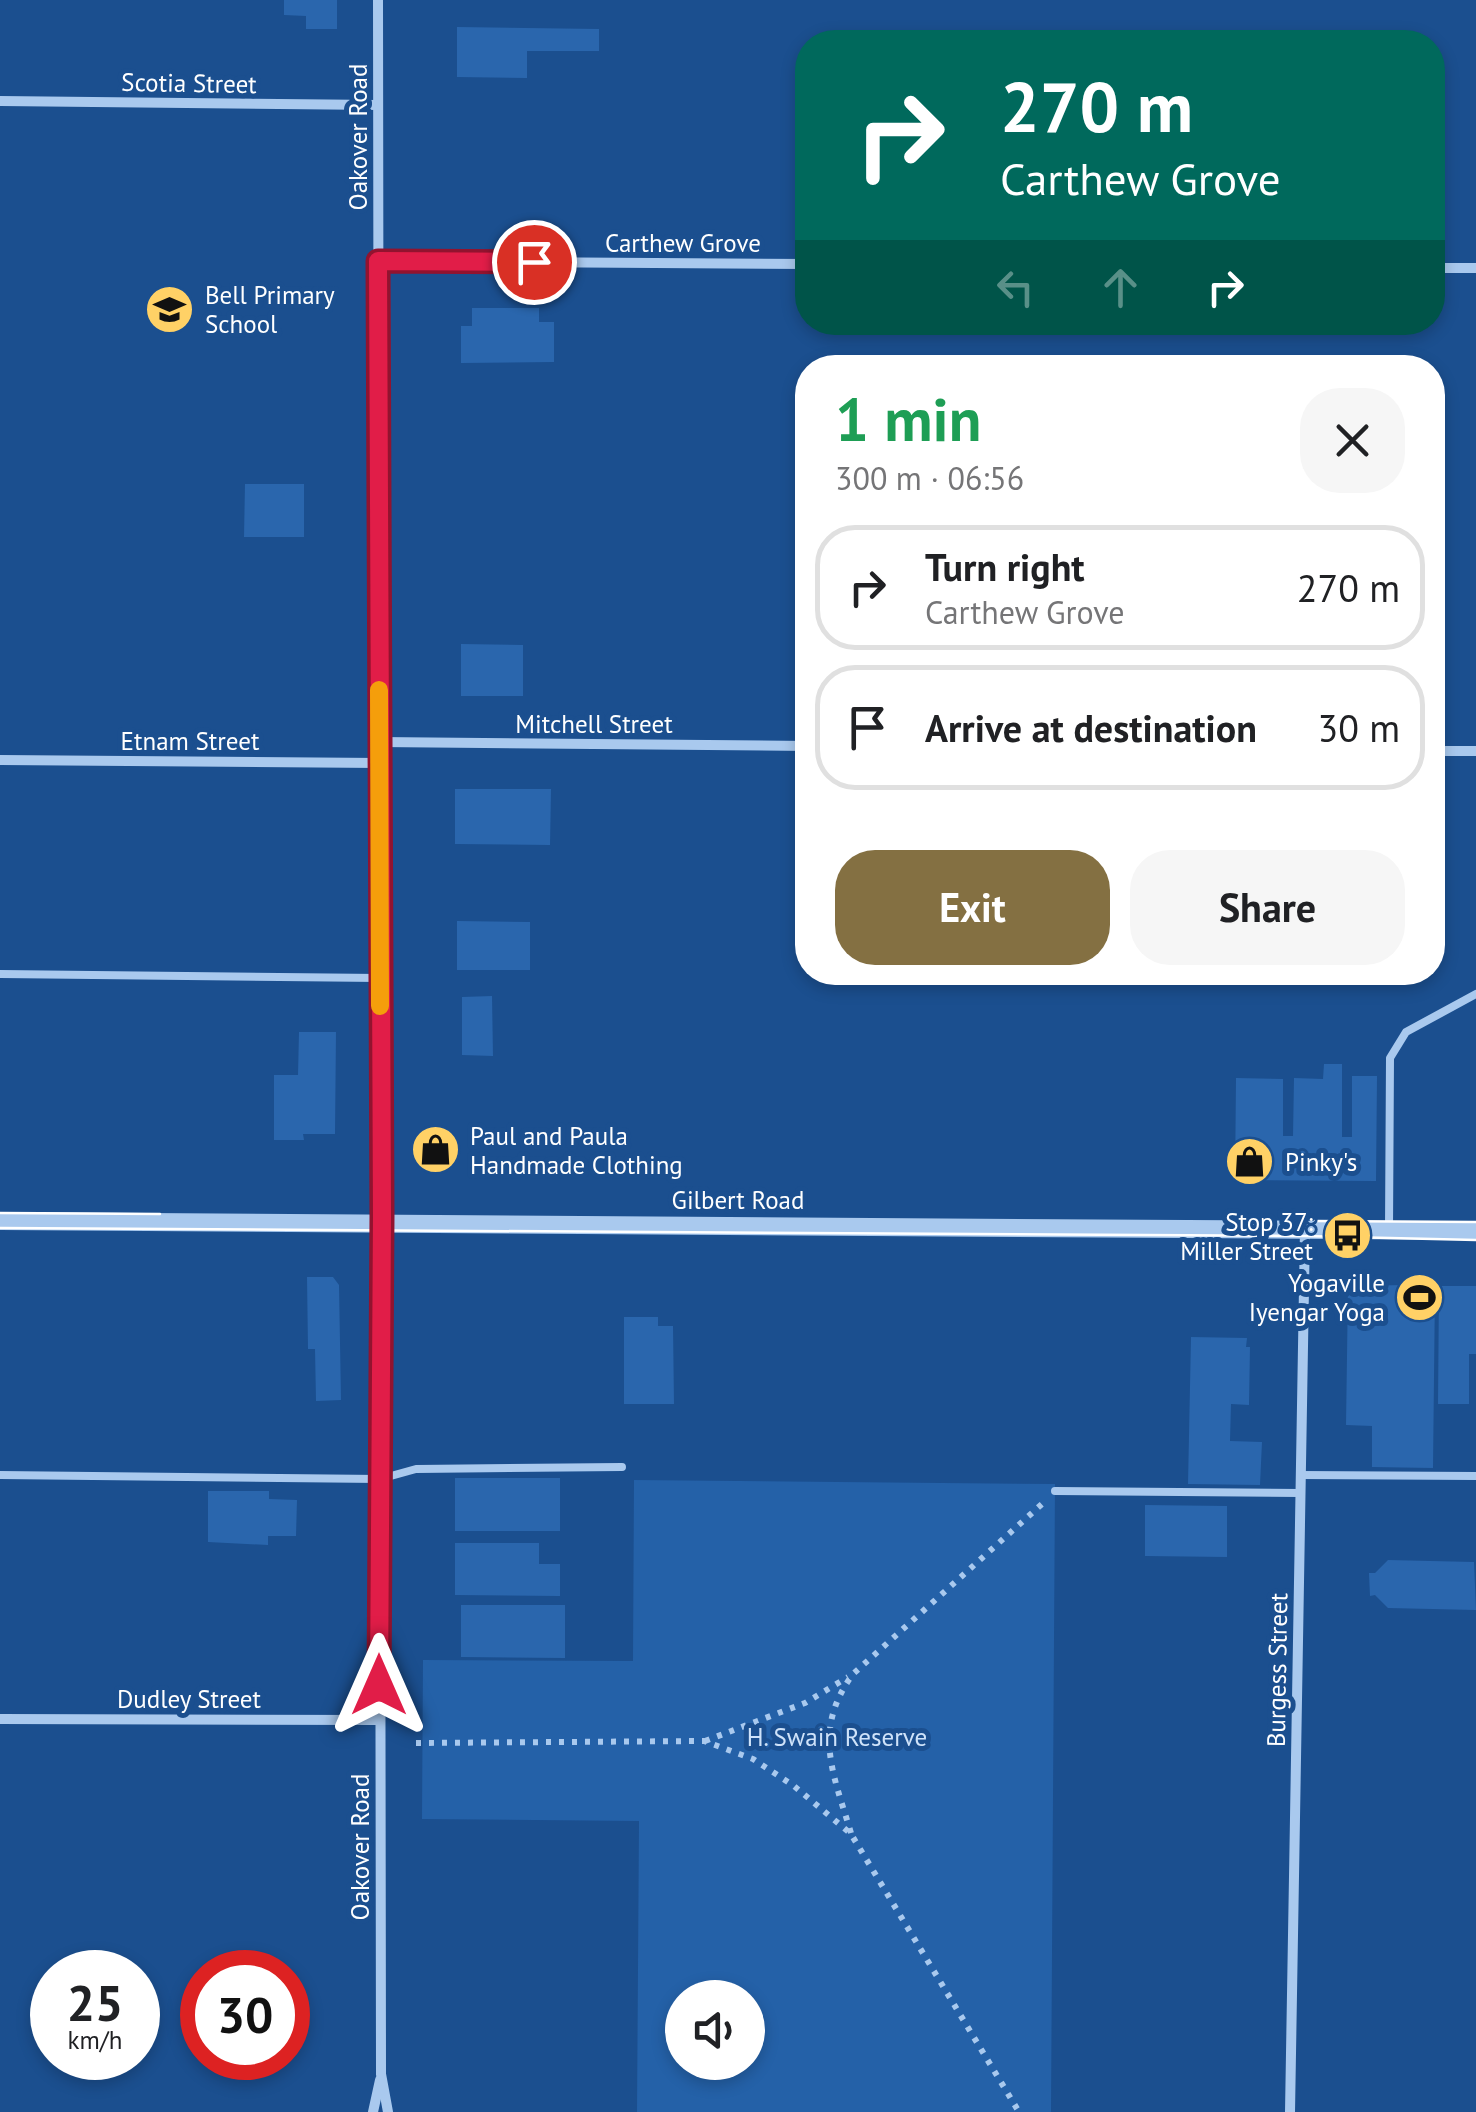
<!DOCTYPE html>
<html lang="en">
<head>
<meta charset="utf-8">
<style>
  :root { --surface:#fff; --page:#f6f6f6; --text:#202124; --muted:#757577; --line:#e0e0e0; --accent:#847042 }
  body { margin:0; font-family:"PT Sans",sans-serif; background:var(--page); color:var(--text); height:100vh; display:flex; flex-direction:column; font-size:38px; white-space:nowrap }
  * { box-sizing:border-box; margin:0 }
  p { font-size:32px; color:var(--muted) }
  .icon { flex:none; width:55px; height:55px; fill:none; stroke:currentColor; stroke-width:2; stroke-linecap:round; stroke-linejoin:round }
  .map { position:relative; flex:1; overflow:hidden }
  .sheet { position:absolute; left:795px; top:355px; width:650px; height:630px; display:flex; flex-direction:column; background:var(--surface); border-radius:40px; box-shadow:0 5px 15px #0003 }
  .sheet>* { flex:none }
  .top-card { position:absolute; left:795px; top:30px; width:650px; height:305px; border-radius:40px; box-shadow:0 5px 15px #0003; background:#00695c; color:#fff; overflow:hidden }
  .buttons { position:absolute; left:665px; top:1980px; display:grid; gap:20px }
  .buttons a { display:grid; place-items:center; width:100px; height:100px; border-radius:50%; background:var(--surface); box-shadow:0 5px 15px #0003; font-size:50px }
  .speed { position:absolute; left:30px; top:1950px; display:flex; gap:20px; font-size:50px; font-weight:700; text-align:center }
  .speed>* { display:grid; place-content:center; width:130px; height:130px; border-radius:50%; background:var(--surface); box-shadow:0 5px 15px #0003; line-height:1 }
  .speed small { font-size:25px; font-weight:400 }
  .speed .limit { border:15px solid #d22; background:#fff; color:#111 }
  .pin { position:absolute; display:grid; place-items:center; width:85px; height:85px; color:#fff; margin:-42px; border:5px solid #fff; border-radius:50%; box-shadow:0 2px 10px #0007 }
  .me { position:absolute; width:110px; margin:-55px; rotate:0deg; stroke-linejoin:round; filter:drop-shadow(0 0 8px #0008) }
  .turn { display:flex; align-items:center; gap:35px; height:210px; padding:0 40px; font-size:45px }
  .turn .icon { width:130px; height:130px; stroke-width:2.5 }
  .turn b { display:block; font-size:70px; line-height:85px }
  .lanes { display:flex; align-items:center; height:95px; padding:0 40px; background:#0003; justify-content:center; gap:50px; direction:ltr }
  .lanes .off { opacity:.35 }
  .round { display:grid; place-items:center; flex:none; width:105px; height:105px; border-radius:40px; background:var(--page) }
  .head { display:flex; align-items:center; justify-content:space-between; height:170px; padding:0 40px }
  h1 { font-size:60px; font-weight:600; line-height:75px; color:#1e9e55 }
  .primary-button { display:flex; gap:20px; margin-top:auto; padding:20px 40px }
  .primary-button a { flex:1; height:115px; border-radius:40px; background:var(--accent); color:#fff; font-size:40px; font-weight:600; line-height:115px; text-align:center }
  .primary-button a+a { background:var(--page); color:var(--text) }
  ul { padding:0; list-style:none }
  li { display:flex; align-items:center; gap:30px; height:125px; margin:0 20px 15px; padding:0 20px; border:5px solid var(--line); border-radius:40px }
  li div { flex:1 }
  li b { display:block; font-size:38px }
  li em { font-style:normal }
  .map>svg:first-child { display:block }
  .green { fill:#2461a8; fill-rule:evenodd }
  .building { fill:#2a66ad }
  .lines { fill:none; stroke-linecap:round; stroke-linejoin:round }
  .path { stroke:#a9c9ee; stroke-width:6; stroke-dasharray:5 8; stroke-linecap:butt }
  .service { stroke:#a9c9ee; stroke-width:8 }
  .minor { stroke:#a9c9ee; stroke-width:10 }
  .tertiary { stroke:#a9c9ee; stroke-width:18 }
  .tram { stroke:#fff; stroke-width:2.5 }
  .route-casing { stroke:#92132f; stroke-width:25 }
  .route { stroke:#e11d48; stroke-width:18 }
  .slow { stroke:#f59e0b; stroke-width:18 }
  .labels { text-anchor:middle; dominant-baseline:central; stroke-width:10; stroke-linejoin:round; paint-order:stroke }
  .street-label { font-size:25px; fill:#fff; stroke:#1b4f8f }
  .poi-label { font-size:25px; fill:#fff; stroke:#1b4f8f; text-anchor:start }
  .park-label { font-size:25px; fill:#cfe3fa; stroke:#1b4f8f }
</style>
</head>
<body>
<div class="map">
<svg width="1476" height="2112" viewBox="0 0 1476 2112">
  <rect width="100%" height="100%" fill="#1b4f8f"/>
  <path class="green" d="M 634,1480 L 1055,1484 L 1051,2112 L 637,2112 L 639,1821 L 422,1819 L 423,1660 L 633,1661 ZM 682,1998 L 748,1998 L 748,2062 L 682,2062 Z"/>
  <g class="building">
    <polygon points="284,0 337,0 337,29 306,29 306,16 284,15"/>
    <polygon points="457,27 599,29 599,51 527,51 527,78 457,77"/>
    <polygon points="472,308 539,308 539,322 554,322 554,362 461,363 461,326 472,326"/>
    <polygon points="245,484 304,484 304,537 244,537"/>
    <polygon points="461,644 523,645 523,696 461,696"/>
    <polygon points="455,789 551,789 550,845 455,844"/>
    <polygon points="457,921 530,922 530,970 457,970"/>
    <polygon points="492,996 493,1056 462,1055 462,997"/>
    <polygon points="299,1032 336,1032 335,1134 303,1134 304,1140 274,1140 274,1075 298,1075"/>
    <polygon points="1324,1064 1342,1064 1342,1137 1352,1137 1352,1076 1377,1076 1376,1181 1235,1180 1236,1078 1283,1079 1283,1136 1293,1136 1294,1078 1323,1079"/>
    <polygon points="307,1277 333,1277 339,1285 341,1400 316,1401 315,1349 308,1349"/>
    <polygon points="1406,1285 1435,1287 1433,1468 1372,1467 1372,1426 1346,1425 1348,1286"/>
    <polygon points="1439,1286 1476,1286 1476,1354 1469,1354 1469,1404 1438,1404"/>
    <polygon points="624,1317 658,1317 658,1326 673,1326 674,1404 624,1404"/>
    <polygon points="1191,1337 1247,1338 1246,1347 1250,1347 1249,1405 1231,1404 1230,1441 1262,1442 1260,1485 1188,1484"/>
    <rect x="455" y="1478" width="105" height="53"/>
    <polygon points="208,1491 269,1491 269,1499 297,1500 296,1536 268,1536 268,1545 208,1542"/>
    <polygon points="1145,1505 1227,1506 1227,1557 1145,1556"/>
    <polygon points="455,1543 539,1543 539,1564 560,1564 560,1596 455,1595"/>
    <polygon points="1388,1560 1474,1562 1476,1610 1388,1608 1375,1595 1370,1596 1369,1573 1375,1573"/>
    <polygon points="461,1605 565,1605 565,1658 461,1657"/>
  </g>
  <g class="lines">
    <g class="path">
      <polyline points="705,1741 805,1703 848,1677"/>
      <polyline points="416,1743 704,1741 753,1759 794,1786 851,1834 1019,2112"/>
      <path d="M 851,1833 C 833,1773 812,1730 853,1674 L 1042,1504"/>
    </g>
    <g class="service">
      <polyline points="0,974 380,978"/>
      <polyline points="1389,1228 1390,1058 1406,1032 1476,994"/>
      <polyline points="0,1475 380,1479 416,1469 622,1467"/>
      <polyline points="1300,1475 1476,1476"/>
      <polyline points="1055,1491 1300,1493"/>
    </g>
    <g class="minor">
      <polyline points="378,0 381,2074 388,2112"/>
      <polyline points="0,101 378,105"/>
      <polyline points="378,261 808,264"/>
      <polyline points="1432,268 1476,268"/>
      <polyline points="379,742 808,746"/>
      <polyline points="1432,751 1476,751"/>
      <polyline points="0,760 380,763"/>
      <polyline points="0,1719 379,1720"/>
      <polyline points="373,2112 380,2080"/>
      <polyline points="1290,2112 1305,1229"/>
    </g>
    <polyline class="tertiary" points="0,1221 1476,1231"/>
    <g class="tram">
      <polyline points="0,1213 160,1214"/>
      <polyline points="1315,1221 1476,1222"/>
      <polyline points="0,1228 1304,1236 1476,1240"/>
    </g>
  </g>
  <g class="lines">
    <defs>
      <polyline id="route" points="379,1685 382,1216 378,261 534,262"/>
    </defs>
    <use href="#route" class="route-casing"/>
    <use href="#route" class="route"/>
    <polyline class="slow" points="379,690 380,1006"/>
  </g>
  <defs>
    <symbol id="school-disc" viewBox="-11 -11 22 22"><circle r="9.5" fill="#ffd166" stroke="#1b4f8f"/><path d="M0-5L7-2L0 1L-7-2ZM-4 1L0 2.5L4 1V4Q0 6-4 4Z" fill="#111"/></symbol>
    <symbol id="shop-disc" viewBox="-11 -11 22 22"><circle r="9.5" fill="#ffd166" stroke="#1b4f8f"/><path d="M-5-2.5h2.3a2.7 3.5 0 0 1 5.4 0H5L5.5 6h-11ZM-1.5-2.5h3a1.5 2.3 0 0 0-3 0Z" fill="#111"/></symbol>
    <symbol id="bus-disc" viewBox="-11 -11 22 22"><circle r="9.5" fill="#ffd166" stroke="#1b4f8f"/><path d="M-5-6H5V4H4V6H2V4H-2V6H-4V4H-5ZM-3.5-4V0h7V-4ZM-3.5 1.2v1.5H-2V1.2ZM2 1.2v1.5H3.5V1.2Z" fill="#111"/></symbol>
    <symbol id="stadium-disc" viewBox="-11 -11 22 22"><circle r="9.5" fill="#ffd166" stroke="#1b4f8f"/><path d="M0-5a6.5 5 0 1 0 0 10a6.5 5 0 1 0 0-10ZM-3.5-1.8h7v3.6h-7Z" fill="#111"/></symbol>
  </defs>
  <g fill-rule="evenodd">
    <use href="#school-disc" x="142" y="282" width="55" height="55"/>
    <use href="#shop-disc" x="408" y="1122" width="55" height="55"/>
    <use href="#shop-disc" x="1222" y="1134" width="55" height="55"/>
    <use href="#bus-disc" x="1320" y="1208" width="55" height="55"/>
    <use href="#stadium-disc" x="1392" y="1270" width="55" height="55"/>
  </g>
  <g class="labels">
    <g class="street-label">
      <text transform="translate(189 83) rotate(1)">Scotia Street</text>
      <text transform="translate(358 137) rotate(-90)">Oakover Road</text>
      <text x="683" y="243">Carthew Grove</text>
      <text x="594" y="724">Mitchell Street</text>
      <text x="190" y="741">Etnam Street</text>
      <text x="738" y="1200">Gilbert Road</text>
      <text transform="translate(1277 1670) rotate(-89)">Burgess Street</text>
      <text x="189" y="1699">Dudley Street</text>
      <text transform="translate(360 1847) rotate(-90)">Oakover Road</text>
    </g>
    <g class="poi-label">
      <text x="205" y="295">Bell Primary<tspan x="205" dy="29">School</tspan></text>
      <text x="470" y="1136">Paul and Paula<tspan x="470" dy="29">Handmade Clothing</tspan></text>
      <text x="1285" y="1162">Pinky's</text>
      <text x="1313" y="1222" text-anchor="end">Stop 37:<tspan x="1313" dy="29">Miller Street</tspan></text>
      <text x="1385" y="1283" text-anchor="end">Yogaville<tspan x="1385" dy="29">Iyengar Yoga</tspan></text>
    </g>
    <g class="park-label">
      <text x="837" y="1737">H. Swain Reserve</text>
    </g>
  </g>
</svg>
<div class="buttons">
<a><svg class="icon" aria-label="sound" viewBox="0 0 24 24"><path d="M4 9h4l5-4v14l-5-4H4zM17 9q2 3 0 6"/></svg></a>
</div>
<div class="speed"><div>25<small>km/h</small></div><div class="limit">30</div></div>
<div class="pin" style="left:534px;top:262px;background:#d93025"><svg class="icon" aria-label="arrive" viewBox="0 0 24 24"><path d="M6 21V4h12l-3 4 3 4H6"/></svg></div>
<svg class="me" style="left:379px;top:1685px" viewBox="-20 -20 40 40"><path d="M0-17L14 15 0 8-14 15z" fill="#e11d48" stroke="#fff" stroke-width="4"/></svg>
<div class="top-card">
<div class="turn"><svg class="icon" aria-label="right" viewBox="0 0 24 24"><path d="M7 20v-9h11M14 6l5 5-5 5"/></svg><div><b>270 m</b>Carthew Grove</div></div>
<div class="lanes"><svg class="icon off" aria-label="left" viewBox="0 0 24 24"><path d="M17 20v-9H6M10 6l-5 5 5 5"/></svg><svg class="icon off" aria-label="ahead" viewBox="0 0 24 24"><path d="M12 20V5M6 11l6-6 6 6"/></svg><svg class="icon" aria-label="right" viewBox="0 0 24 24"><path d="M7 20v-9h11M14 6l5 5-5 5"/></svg></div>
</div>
<section class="sheet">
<div class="head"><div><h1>1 min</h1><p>300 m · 06:56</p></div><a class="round"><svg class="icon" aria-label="close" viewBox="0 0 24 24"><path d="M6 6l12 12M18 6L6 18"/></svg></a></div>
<ul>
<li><svg class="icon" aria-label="right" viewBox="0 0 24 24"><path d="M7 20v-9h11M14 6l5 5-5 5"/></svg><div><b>Turn right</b><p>Carthew Grove</p></div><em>270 m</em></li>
<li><svg class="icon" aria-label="arrive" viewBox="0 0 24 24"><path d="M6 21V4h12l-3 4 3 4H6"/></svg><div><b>Arrive at destination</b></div><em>30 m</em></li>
</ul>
<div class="primary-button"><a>Exit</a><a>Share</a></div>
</section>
</div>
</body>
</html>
